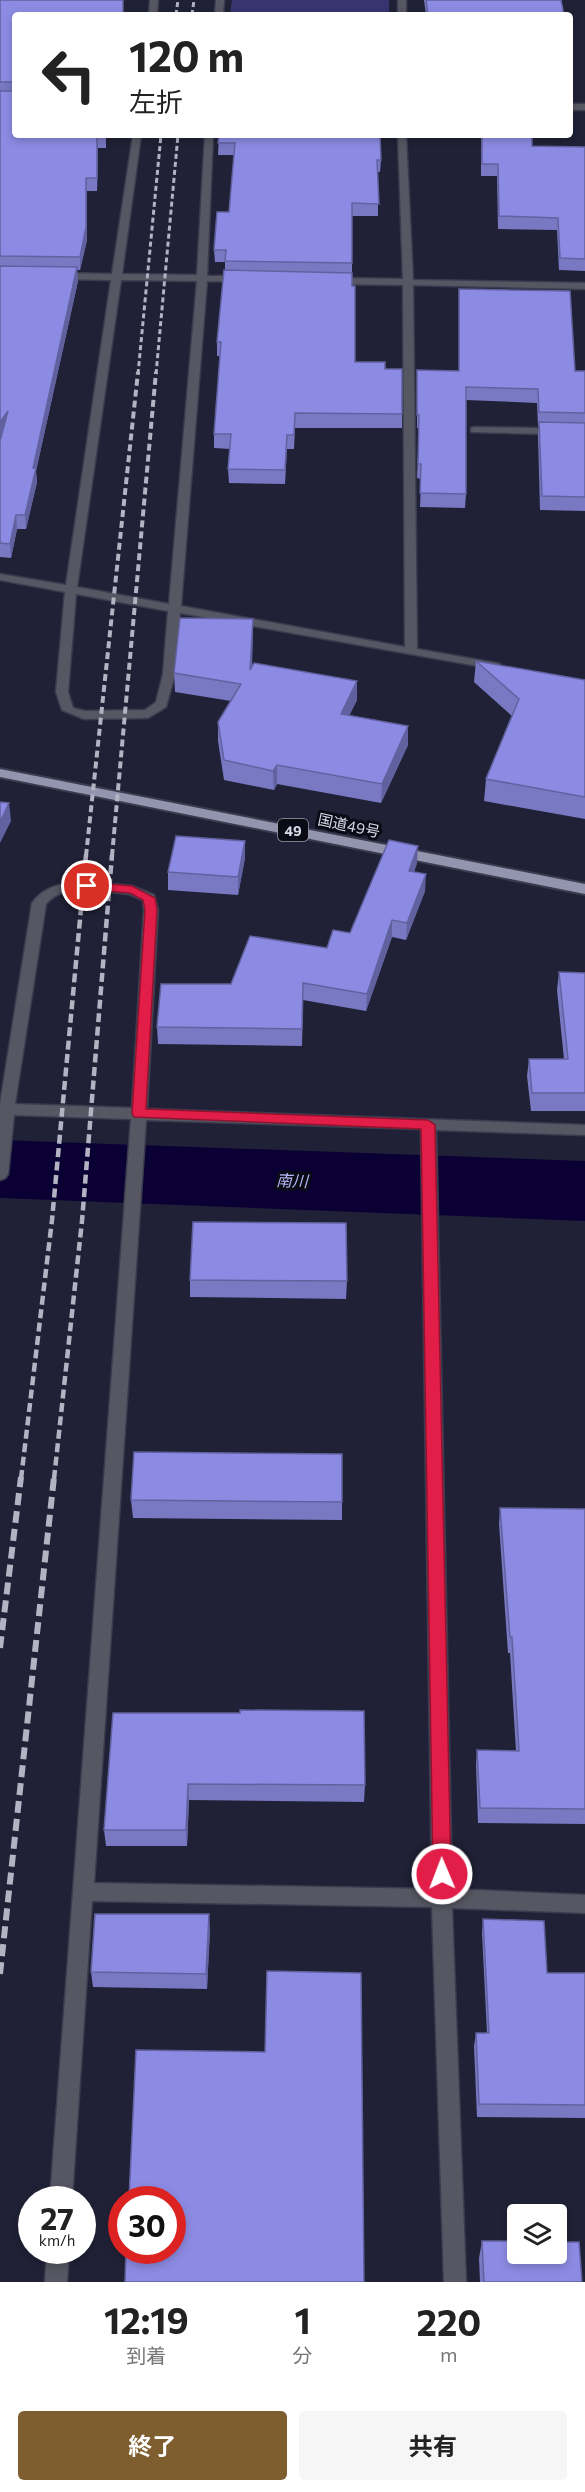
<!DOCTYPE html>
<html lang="ja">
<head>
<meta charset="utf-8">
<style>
  :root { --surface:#fff; --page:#f6f6f6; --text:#222; --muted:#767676; --accent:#7e5e2e }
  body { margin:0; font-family:Commissioner,"Noto Sans JP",sans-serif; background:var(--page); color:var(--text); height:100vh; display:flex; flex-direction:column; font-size:22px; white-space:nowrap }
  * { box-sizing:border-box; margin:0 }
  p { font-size:20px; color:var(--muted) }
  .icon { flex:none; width:33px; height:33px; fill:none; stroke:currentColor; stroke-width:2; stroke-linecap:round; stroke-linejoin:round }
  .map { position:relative; height:2282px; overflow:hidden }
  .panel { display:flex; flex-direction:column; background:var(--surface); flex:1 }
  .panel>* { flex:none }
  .banner { position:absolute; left:12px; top:12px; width:561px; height:126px; border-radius:6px; box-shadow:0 3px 9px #0003; background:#fff; color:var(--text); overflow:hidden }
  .buttons { position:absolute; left:507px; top:2204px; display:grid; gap:12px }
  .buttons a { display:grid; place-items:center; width:60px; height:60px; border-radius:6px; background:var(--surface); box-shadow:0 3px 9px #0003; font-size:30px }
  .speed { position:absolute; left:18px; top:2186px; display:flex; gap:12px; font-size:30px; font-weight:700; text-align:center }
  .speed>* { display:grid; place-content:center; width:78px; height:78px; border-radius:50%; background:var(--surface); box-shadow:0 3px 9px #0003; line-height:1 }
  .speed small { font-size:15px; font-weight:400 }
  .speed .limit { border:9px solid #d22; background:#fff; color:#111 }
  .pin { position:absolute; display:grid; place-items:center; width:51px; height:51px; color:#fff; margin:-26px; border:3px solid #fff; border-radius:50%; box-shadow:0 2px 6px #0007 }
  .me { position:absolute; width:66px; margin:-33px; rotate:359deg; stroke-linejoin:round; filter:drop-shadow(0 0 4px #0008) }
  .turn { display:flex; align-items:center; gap:21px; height:126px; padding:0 18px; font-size:27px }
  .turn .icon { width:78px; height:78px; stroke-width:2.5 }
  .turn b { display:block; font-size:42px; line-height:51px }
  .eta { display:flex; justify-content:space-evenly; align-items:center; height:102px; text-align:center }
  .eta b { font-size:36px; font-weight:700; line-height:42px }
  .cta { display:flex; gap:12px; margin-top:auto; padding:12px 18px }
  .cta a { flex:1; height:69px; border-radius:6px; background:var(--accent); color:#fff; font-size:24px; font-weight:700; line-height:69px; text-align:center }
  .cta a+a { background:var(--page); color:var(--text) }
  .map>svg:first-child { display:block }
  .green { fill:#383471 }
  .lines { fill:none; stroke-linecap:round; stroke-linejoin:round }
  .river { fill:#0b0034; fill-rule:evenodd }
  .minor-casing { stroke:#3a3b4f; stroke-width:3 }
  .trunk-casing { stroke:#3a3b4f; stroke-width:4 }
  .minor { fill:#565762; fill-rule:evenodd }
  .trunk { fill:#9394ae; fill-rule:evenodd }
  .rail-far3 { stroke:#b2b3c3; stroke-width:3; stroke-dasharray:5 3; stroke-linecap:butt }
  .rail-far2 { stroke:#b2b3c3; stroke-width:4; stroke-dasharray:7 4; stroke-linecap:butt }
  .rail-far1 { stroke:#b2b3c3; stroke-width:4.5; stroke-dasharray:9 4.5; stroke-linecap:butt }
  .rail { stroke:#b2b3c3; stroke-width:6; stroke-dasharray:12 6; stroke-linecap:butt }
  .wall { fill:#7878c3 }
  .shaded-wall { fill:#62619f }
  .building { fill:#8c8be3; stroke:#62619f; stroke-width:1.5 }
  .route { fill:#e11d48; stroke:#92132f; stroke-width:1.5 }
  .labels { text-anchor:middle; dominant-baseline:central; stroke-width:6; stroke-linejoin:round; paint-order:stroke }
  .shield { fill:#0b0b15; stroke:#9a9ba9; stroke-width:1.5 }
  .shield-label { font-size:14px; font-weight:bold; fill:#d8d9e8 }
  .street-label { font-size:15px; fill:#d8d9e8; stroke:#0b0b15 }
  .water-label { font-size:16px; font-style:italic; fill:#b5b7fa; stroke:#0b0b15 }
</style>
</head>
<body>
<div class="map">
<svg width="585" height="2282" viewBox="0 0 585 2282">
  <rect width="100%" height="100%" fill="#202136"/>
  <polygon class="green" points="232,0 389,0 389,15 230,15"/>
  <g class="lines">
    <polygon class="river" points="0,1140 585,1161 585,1221 0,1198"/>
    <defs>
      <g id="minor">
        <polygon points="150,0 158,0 157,15 149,15"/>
        <polygon points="216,0 224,0 223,15 215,15"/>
        <rect x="398" y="0" width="8" height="15"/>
        <rect x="570" y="104" width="15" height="6"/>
        <path d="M 133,135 L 141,135 L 122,274 L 197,275 L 205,135 L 213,135 L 207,276 L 243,276 L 248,279 L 243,282 L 207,281 L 181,606 L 405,647 L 403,285 L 333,284 L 328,281 L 333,278 L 403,279 L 398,135 L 406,135 L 413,280 L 585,283 L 585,289 L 413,285 L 417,649 L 496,663 L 500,664 L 500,670 L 180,613 L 175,674 L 166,707 L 148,718 L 84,719 L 62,710 L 56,692 L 65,592 L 0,580 L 0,574 L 66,585 L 111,280 L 57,279 L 52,276 L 57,273 L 112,274 ZM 121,280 L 197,281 L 169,604 L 77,587 ZM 76,594 L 168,611 L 163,674 L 156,702 L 145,710 L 85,711 L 73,708 L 68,692 Z"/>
        <polygon points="475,427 585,429 585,435 471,432 471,428"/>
        <path d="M 87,882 L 132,886 L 154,895 L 158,910 L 147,1109 L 585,1125 L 585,1135 L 436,1130 L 452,1889 L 585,1895 L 585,1913 L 452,1908 L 466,2282 L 444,2282 L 432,1907 L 92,1901 L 72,2199 L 50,2199 L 131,1119 L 14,1115 L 8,1174 L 5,1178 L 0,1180 L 0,1104 L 32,903 C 46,884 65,883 87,882 ZM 87,890 L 129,894 L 143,900 L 144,910 L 132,1108 L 15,1104 L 46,904 C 57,891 70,891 87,890 ZM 146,1120 L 421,1129 L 432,1889 L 94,1883 Z"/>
        <polygon points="47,2250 69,2250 67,2282 45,2282"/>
      </g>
      <polygon id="trunk" points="0,769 585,884 585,894 0,777"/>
    </defs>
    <use href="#minor" class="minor-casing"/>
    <use href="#trunk" class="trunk-casing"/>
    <use href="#minor" class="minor"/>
    <use href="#trunk" class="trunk"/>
    <g class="rail-far3">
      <polyline points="176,15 178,0"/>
      <polyline points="192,15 194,0"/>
      <polyline points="138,374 161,135"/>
      <polyline points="156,374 178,135"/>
    </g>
    <g class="rail-far2">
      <polyline points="86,856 138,372"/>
      <polyline points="112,856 156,372"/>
    </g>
    <g class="rail-far1">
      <polyline points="21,1479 52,1220 86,855"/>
      <polyline points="54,1479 82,1221 112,855"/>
    </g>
    <g class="rail">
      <polyline points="0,1648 21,1477"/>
      <polyline points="0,1974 54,1477"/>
    </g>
  </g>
  <g class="wall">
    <polygon points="0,0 15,15 15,135 106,135 106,148 98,148 97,191 87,191 87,240 80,270 77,270 78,281 36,471 37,482 26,529 17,529 11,558 0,557 0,441 2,435 0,437"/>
    <polygon points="424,0 562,0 562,3 561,3 564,15 426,15"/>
    <polygon points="219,135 381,160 380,172 378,172 378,216 352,216 352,286 355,362 385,369 402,414 402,428 295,428 294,449 287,449 285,484 229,483 228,469 230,449 214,448 214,434 220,356 217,356 217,342 225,270 225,262 215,262 214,250 229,212 234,155 218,155"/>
    <polygon points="481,135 532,135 532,146 585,147 585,271 559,270 557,230 498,229 497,176 481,176"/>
    <polygon points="459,289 575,371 585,371 585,511 540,510 538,436 539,426 538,426 537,403 466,400 466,494 465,508 420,507 421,479 417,478 419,428 417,428 417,370 459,371"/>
    <polygon points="253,619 252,668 357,681 357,700 349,715 408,726 408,745 381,803 277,784 274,790 224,780 218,741 218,722 231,701 175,692 174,673"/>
    <polygon points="476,661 585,680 585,819 484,801 486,779 512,716 474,682"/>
    <polygon points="245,841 245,858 238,895 168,890 168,872"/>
    <polygon points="417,863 414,872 425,891 406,940 392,937 366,1011 303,1000 302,1046 158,1044 157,1027 231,984 327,948 350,933"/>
    <polygon points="559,972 585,973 585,1111 531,1111 527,1076 529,1059 564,1059 557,990"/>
    <polygon points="190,1280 347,1281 346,1299 190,1297"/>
    <polygon points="131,1500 342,1502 342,1520 133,1518"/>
    <polygon points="500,1508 585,1509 585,1824 478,1823 476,1765 477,1750 516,1751 510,1653 508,1653 499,1524"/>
    <polygon points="113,1713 365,1785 364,1802 189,1800 187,1846 106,1846 104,1830"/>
    <polygon points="483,1919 547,1973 585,1973 585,2118 477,2117 474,2046 476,2033 487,2033 482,1933"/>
    <polygon points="210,1929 207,1989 93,1987 91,1972"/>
    <polygon points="482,2241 582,2282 480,2282 479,2258"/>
  </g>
  <g class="shaded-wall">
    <polygon points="97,135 98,148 97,191"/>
    <polygon points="86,178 87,240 80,270 80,257"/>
    <polygon points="77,267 78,281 36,471 37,482 26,529 25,515 33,468"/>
    <polygon points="8,411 9,424 0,437 0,422"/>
    <polygon points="16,515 17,529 11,558 10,544"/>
    <polygon points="253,619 253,637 250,689 250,670"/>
    <polygon points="357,681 357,700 341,733 341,714"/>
    <polygon points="408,726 408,745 381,803 382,784"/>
    <polygon points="277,765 277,784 274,790 273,771"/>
    <polygon points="9,803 11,821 0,843 0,822"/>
    <polygon points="245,841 245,858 238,895 238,877"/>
    <polygon points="418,846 417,863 408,888 409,871"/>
    <polygon points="426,874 425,891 406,940 407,923"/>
    <polygon points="392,920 392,937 366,1011 367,994"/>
    <polygon points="188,1784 189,1800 187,1846 186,1830"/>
    <polygon points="209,1914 210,1929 207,1989 206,1974"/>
  </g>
  <g class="building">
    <polygon points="0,0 123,0 123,15 15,15 15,82 0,82"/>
    <polygon points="426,0 561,0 564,15 428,15"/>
    <polygon points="0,91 15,91 15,135 105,135 97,135 97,178 86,178 86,227 80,257 0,256"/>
    <polygon points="219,135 380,135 381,160 377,160 379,204 352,203 352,263 225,261 226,250 214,250 217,212 229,212 235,143 218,143"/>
    <polygon points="482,135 532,135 532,146 585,147 585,259 560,258 558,218 499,216 498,164 482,164"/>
    <polygon points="0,266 77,267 33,468 36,468 25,515 16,515 10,544 0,543 0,441 8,411 0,422"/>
    <polygon points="224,270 352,273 352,286 355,286 355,362 385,362 385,369 402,369 402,414 295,413 294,435 287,435 285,470 228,469 231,434 214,434 221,342 217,342"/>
    <polygon points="459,289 570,291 575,371 585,371 585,413 539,412 538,389 466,387 466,494 420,493 421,464 418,464 419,415 417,415 417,370 459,371"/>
    <polygon points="539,422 585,423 585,497 542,496"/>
    <polygon points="180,618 253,619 250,670 254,663 357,681 341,714 408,726 382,784 277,765 273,771 224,760 218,722 241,684 174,673"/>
    <polygon points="476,661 585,680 585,797 486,779 519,699"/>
    <polygon points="0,802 9,803 0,822"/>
    <polygon points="176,836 245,841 238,877 168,872"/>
    <polygon points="389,840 418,846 409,871 426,874 407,923 392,920 367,994 303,983 302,1029 157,1027 161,984 231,984 250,936 327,948 333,930 350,933"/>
    <polygon points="559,972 585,973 585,1093 532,1093 529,1059 568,1059"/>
    <polygon points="193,1222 346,1223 347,1281 190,1280"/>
    <polygon points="134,1452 342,1454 342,1502 131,1500"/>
    <polygon points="500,1508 585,1509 585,1809 480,1808 477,1750 519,1751 512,1637 510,1637"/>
    <polygon points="240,1710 364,1711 365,1785 188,1784 186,1830 104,1830 113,1713 240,1713"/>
    <polygon points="95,1914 209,1914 206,1974 91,1972"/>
    <polygon points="483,1919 544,1921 547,1973 585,1973 585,2105 479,2104 476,2033 489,2033"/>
    <polygon points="267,1971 361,1973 364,2282 125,2282 126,2250 172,2250 172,2199 129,2199 136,2050 265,2052"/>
    <polygon points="482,2241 518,2241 518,2253 556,2253 556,2242 579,2242 582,2282 484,2282"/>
  </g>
  <polygon class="route" points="87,882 132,886 155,898 157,910 146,1109 428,1120 435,1125 451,1874 448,1880 442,1883 436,1880 433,1874 421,1129 134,1117 132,1113 145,910 143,900 130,893 82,889 82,883"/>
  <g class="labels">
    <rect class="shield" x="278" y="819" width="30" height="22" rx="4.5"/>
    <g class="shield-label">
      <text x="293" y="830">49</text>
    </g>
    <g class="street-label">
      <text transform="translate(349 825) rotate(12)">国道49号</text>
    </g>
    <g class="water-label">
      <text transform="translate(292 1180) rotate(2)">南川</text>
    </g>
  </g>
</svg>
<div class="buttons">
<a><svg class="icon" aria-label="layers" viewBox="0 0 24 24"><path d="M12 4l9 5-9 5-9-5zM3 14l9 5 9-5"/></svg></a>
</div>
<div class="speed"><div>27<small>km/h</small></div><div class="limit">30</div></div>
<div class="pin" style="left:87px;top:886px;background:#d93025"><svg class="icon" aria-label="arrive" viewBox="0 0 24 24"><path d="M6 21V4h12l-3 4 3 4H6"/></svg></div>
<svg class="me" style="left:442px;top:1874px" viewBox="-20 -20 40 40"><circle r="17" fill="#e11d48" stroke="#fff" stroke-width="3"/><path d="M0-11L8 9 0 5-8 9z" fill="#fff"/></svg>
<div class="banner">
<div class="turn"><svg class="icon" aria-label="left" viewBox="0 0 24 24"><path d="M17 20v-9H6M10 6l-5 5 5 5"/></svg><div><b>120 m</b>左折</div></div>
</div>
</div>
<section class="panel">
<div class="eta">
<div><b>12:19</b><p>到着</p></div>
<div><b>1</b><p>分</p></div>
<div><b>220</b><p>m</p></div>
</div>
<div class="cta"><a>終了</a><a>共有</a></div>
</section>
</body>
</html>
